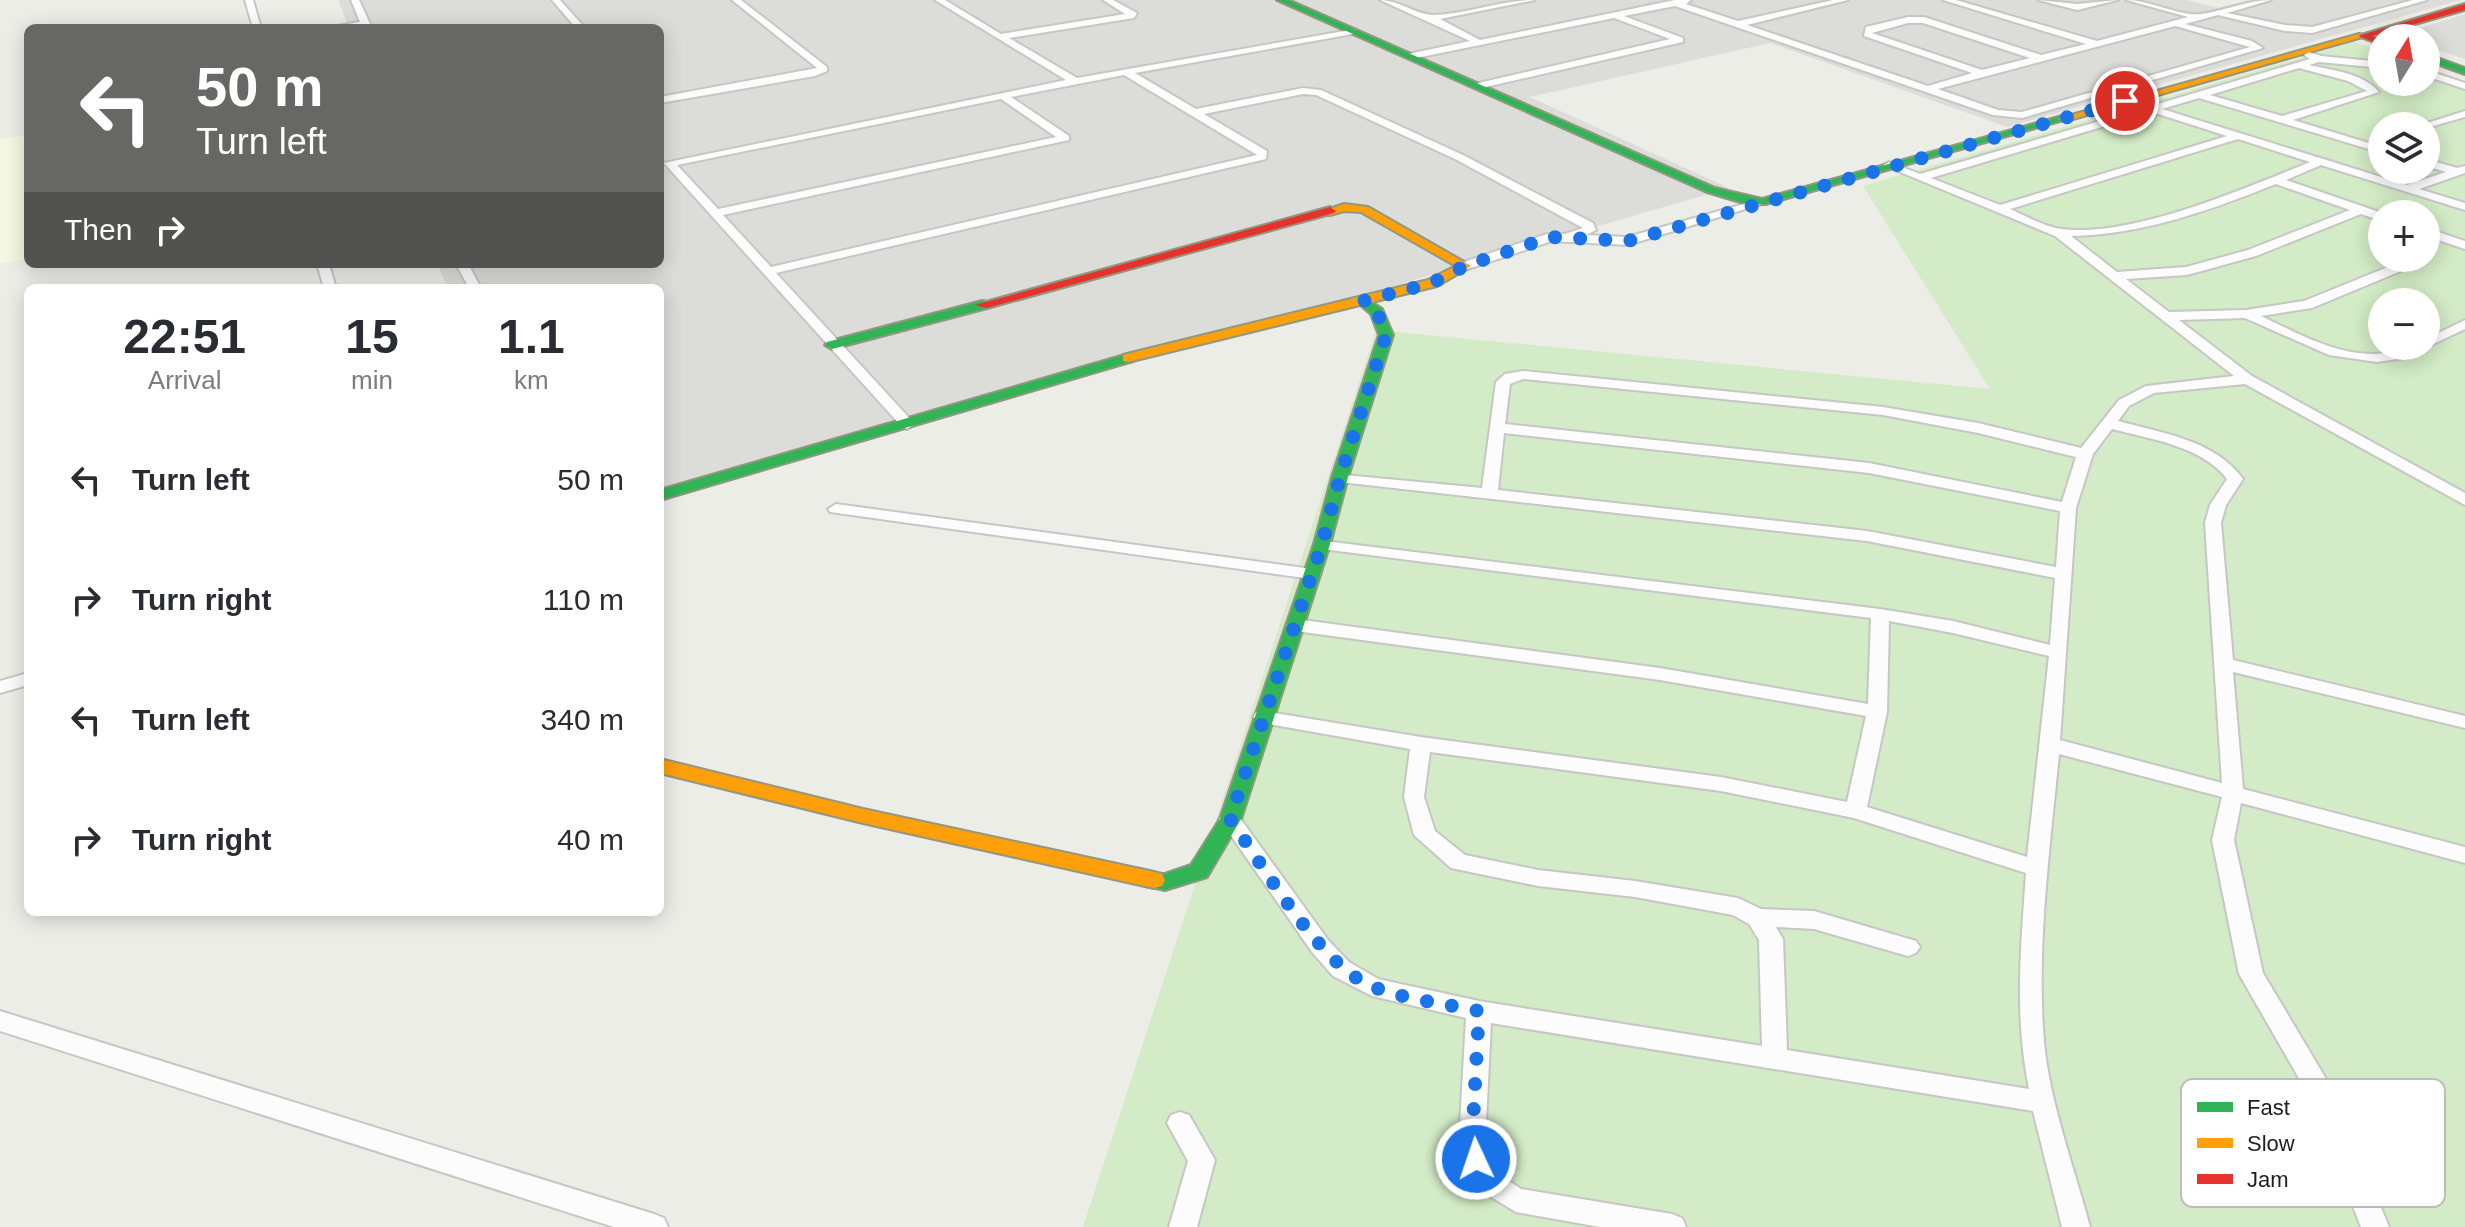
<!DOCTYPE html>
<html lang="en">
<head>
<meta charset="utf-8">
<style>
  :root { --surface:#fff; --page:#f7f7f7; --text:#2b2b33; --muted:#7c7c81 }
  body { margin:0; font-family:Arial,sans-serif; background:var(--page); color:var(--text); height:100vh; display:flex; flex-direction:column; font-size:30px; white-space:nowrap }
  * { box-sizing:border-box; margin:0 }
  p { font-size:26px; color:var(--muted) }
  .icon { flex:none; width:44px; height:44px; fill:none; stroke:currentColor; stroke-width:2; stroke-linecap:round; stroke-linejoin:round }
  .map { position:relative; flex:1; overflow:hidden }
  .panel { position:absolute; left:24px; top:284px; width:640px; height:632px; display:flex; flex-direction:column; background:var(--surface); border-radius:12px; box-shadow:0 4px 20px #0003 }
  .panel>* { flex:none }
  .hud { position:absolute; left:24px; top:24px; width:640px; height:244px; border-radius:12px; box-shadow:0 4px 20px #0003; background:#676765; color:#fff; overflow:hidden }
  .needle { width:52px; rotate:11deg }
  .fabs { position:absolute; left:2368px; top:24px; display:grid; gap:16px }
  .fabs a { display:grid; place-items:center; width:72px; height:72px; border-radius:50%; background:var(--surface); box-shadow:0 4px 20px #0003; font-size:40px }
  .pin { position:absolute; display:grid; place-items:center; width:68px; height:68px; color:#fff; margin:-34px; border:4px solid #fff; border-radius:50%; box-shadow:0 2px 8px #0007 }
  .me { position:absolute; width:88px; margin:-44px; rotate:357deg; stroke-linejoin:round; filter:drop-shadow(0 0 6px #0008) }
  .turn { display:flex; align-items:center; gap:28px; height:168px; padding:0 40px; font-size:36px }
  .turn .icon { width:104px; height:104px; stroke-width:2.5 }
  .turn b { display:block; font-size:56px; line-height:68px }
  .then { display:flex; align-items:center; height:76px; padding:0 40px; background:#0003; gap:16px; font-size:30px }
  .eta { display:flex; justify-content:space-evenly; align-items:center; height:136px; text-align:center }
  .eta b { font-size:48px; font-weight:800; line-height:56px }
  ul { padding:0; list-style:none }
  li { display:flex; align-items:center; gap:24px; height:120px; padding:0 40px }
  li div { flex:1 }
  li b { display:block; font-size:30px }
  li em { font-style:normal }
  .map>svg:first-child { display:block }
  .residential { fill:#dcdcd9 }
  .education { fill:#f4f7e2 }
  .grass { fill:#d3ebc6; fill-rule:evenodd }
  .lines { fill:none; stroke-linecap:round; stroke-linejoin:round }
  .street-casing { stroke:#c6c6c4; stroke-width:4 }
  .fast-casing { stroke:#91987f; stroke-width:4 }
  .slow-casing { stroke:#91987f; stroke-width:4 }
  .jam-casing { stroke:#91987f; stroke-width:4 }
  .street { fill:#fcfcfc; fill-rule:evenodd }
  .fast { fill:#30b455; fill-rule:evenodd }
  .slow { fill:#ff9f0a; fill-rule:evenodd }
  .jam { fill:#e5322d; fill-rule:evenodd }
  .route { stroke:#1a73e8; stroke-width:14; stroke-dasharray:0 25.2 }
  .key { fill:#fff; stroke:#bcbcbc; stroke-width:2 }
  .key-label { font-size:22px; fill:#1f1f1f }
</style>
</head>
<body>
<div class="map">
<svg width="2465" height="1227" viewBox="0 0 2465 1227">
  <rect width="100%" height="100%" fill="#edede8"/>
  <g class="residential">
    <polygon points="338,0 2187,0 2218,8 2248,0 2461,0 2007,127 1770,43 1530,97 1729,188 660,500 660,288 447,288 438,264 660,264 660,28 349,28"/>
    <polygon points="2465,14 2465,59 2426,46 2426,38 2395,36"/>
  </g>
  <polygon class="education" points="28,135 28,259 0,264 0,139"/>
  <path class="grass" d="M 2354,42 L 2382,52 L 2382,82 L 2426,82 L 2426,67 L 2465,81 L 2465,1227 L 1083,1227 L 1376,330 L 1990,389 L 1863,186 ZM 2382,126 L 2426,126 L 2426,170 L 2382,170 ZM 2382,214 L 2426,214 L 2426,258 L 2382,258 ZM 2382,302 L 2426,302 L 2426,346 L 2382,346 Z"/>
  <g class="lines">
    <defs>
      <g id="street">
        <polygon points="245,0 253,0 261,28 253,28"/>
        <polygon points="351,0 359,0 372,28 325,28 360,22"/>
        <polygon points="552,0 560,0 585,28 576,28"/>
        <polygon points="732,0 741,0 827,67 827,71 815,76 660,103 660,97 817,68"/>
        <path d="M 935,0 L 945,0 L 1001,34 L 1125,14 L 1103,0 L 1113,0 L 1137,13 L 1134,18 L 1009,38 L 1077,78 L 1356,29 L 1353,34 L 1135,73 L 1196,109 L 1303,88 L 1321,90 L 1463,155 L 1593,223 L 1596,230 L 1586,235 L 1627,237 L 1758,200 L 1768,202 L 1628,245 L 1552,241 L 1465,270 L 1461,269 L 1461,263 L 1547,234 L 1565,234 L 1583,228 L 1455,159 L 1316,95 L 1303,94 L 1204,114 L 1267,151 L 1266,159 L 776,273 L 912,421 L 915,424 L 907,429 L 902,427 L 664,163 L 1066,80 ZM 1124,75 L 1257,155 L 771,267 L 723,215 L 1069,140 L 1069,136 L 1011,97 ZM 1001,99 L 1056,137 L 718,209 L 677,165 Z"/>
        <path d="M 1380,0 C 1399,0 1416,15 1434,15 C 1468,14 1501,0 1535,0 L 1440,19 L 1480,40 L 1675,0 L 1691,0 L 1686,4 L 1738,21 L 1833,0 L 1848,0 L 1747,25 L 1928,86 L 1972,73 L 1864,36 L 1866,27 L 1908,17 L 1924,17 L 2041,55 L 2086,44 L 1943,0 L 1956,0 L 2097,41 L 2188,17 L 2126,0 C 2150,0 2181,17 2201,14 C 2225,11 2247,0 2271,0 L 2227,13 L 2285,25 L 2312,27 L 2413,0 L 2427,0 L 2312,33 L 2285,31 L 2218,15 L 2185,24 L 2252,41 L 2263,48 L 2022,118 L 1993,115 L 1675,6 L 1624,16 L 1683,38 L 1683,42 L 1477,89 L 1472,86 L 1474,84 L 1670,39 L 1614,18 L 1411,59 L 1408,54 L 1470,41 ZM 1908,23 L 1923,23 L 2030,58 L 1982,70 L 1872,33 ZM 2175,26 L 2250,47 L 2022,112 L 1998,110 L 1938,89 Z"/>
        <polygon points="2038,0 2077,4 2118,0 2077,10"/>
        <path d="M 2309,52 L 2321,56 L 2382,62 L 2382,68 L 2319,62 L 2309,65 C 2332,70 2363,73 2379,92 L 2293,120 L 2382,147 L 2382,153 L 2199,98 L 2162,109 L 2407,185 L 2446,172 L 2426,166 L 2426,159 L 2457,168 L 2465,166 L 2465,173 L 2419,189 L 2465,203 L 2465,210 L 2321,165 L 2286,180 L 2385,214 L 2382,214 L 2382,221 L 2361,214 L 2256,256 L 2187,275 L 2126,279 L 2169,312 L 2246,310 L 2304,301 L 2410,258 L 2426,256 L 2425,261 L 2312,308 L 2261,316 C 2297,333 2335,355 2376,354 C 2393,353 2408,346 2426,346 L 2426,339 L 2465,320 L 2465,329 L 2404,358 L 2377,362 L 2329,355 L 2245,318 L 2179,320 L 2252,376 L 2465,493 L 2465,505 L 2245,384 L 2154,393 L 2129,406 L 2118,421 C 2162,433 2215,440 2243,479 L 2226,505 L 2221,523 L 2233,660 L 2465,716 L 2465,728 L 2233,672 L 2243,789 L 2465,847 L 2465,863 L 2241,803 L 2234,840 L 2263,973 L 2332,1089 L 2389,1227 L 2361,1227 L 2312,1101 L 2239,974 L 2212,840 L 2222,797 L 2059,754 C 2050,847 2036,948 2044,1042 C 2049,1100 2075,1170 2090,1227 L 2062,1227 L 2033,1111 L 1491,1023 L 1485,1142 L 1491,1169 L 1521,1189 L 1672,1214 L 1682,1218 L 1686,1227 L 1600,1227 L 1516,1212 L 1470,1184 L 1459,1142 L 1466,1018 L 1372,996 L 1333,976 L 1312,952 L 1223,824 L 1219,819 L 1223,814 L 1237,814 L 1328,940 L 1349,962 L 1378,979 L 1479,1001 L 1762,1046 L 1759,940 L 1749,924 L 1733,915 L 1635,897 L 1538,886 L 1451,868 L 1414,835 L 1404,797 L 1410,749 L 1263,723 L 1253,717 L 1256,712 L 1263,711 L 1421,737 L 1721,777 L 1847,802 L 1866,716 L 1660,680 L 1295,631 L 1289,629 L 1286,625 L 1289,621 L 1295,619 L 1660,668 L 1868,704 L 1871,618 L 1322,549 L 1316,548 L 1314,544 L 1316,540 L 1880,609 L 1953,621 L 2050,645 L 2055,578 L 1867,541 L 1340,482 L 1334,480 L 1332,477 L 1334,474 L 1482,488 L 1496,382 L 1505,374 L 1523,371 L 1883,407 L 1978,423 L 2081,448 L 2119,400 L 2146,386 L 2234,376 L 2055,236 L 1883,165 L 1889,162 L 1920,174 L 2310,59 L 2304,55 ZM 2299,68 L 2348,81 L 2367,91 L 2282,116 L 2210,95 ZM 2152,112 L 2227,136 L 2000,205 L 1931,178 ZM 2238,139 L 2310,162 C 2246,188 2131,238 2062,229 C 2045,227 2026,216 2010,209 ZM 2276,184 L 2350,210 L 2248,250 L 2186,267 L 2117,272 L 2071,236 C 2142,235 2211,210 2276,184 ZM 1523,379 L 1883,415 L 1978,433 L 2076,457 L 2062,502 L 1869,463 L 1505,424 L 1510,384 ZM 2112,429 C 2150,439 2202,446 2227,479 L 2210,505 L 2205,523 L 2222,783 L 2060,740 L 2076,508 L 2093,454 ZM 1504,433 L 1869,473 L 2060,511 L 2056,567 L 1867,531 L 1498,490 ZM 1889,621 L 1953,633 L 2049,656 L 2027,857 L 1867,807 L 1887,712 ZM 1430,752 L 1721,791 L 1854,818 L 2026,873 C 2021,947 2014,1015 2029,1089 L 1787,1050 L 1783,939 L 1776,927 L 1814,929 L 1908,956 L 1916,953 L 1920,947 L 1916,941 L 1814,911 L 1761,909 L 1738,898 L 1635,881 L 1538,870 L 1465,855 L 1435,831 L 1424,797 Z"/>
        <polygon points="2426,70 2465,83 2465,89 2426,76"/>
        <polygon points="2465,111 2465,117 2426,128 2426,126 2418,126"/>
        <polygon points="2426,228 2465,241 2465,249 2426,236"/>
        <polygon points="317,264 329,264 336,288 324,288"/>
        <polygon points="456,264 468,264 481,288 469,288"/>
        <polygon points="836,504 1312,569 1321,574 1312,579 830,512 828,509"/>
        <polygon points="28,673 28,685 0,693 0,681"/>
        <polygon points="0,1011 654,1214 664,1218 668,1227 614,1227 0,1031"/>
        <polygon points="1180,1112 1189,1115 1215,1160 1197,1227 1169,1227 1188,1161 1167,1123 1171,1115"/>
      </g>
      <g id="fast">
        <polygon points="1277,0 1288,0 1715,188 1762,199 2062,116 2067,119 1766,204 1747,204 1707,192"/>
        <polygon points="2426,54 2465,68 2465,74 2426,60"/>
        <polygon points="1363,297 1382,309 1393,335 1348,477 1330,544 1241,819 1207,877 1165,890 1146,886 1143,880 1146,874 1165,874 1191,865 1220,819 1314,544 1332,477 1379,335 1371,314 1356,301"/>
        <polygon points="982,301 987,302 987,308 832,349 825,345 827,342"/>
        <polygon points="1128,354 1133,355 1133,361 660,500 660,490"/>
      </g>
      <g id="slow">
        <polygon points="2359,34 2366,36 2066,121 2057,119"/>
        <polygon points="1344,204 1368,207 1471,266 1437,286 1128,362 1123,361 1123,355 1428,280 1456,266 1361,212 1344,211 1330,215 1324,211"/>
        <polygon points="660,759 863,809 1154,872 1162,874 1165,880 1162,886 1154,888 863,823 660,773"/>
      </g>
      <g id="jam">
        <polygon points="2465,4 2465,10 2372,36 2382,39 2382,45 2358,36"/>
        <polygon points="1330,207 1336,211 1334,213 987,308 975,305"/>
      </g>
    </defs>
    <use href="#street" class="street-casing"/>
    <use href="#fast" class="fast-casing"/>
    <use href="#slow" class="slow-casing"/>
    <use href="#jam" class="jam-casing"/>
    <use href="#street" class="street"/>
    <use href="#fast" class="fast"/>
    <use href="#slow" class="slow"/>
    <use href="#jam" class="jam"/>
  </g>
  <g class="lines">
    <path class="route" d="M 1476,1159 L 1472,1142 L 1479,1011 C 1446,1004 1402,999 1371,986 C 1320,965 1263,865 1230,819 L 1322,544 L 1340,477 L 1386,335 L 1377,312 L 1363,301 L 1432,283 L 1465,266 L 1551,237 L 1628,241 L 2125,101"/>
  </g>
  <rect x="2181" y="1079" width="264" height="128" rx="12" class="key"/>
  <rect x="2197" y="1102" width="36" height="10" fill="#30b455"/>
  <rect x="2197" y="1138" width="36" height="10" fill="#ff9f0a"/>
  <rect x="2197" y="1174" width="36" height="10" fill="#e5322d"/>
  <g class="key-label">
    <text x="2247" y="1115">Fast</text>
    <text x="2247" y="1151">Slow</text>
    <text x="2247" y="1187">Jam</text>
  </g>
</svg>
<div class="fabs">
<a><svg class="needle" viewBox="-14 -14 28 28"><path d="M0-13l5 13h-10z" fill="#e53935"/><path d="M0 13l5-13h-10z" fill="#7c7c81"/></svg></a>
<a><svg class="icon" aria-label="layers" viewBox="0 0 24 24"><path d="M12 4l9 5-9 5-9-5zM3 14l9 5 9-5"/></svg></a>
<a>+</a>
<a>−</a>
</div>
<div class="pin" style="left:2125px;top:101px;background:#d93025"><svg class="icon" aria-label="arrive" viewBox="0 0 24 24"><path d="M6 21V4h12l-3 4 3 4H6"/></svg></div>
<svg class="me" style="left:1476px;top:1159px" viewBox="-20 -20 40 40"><circle r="17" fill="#1a73e8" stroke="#fff" stroke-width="3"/><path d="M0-11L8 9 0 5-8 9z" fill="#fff"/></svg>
<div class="hud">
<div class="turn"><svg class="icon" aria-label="left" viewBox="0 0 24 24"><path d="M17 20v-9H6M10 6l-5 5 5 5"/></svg><div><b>50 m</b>Turn left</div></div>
<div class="then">Then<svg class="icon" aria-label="right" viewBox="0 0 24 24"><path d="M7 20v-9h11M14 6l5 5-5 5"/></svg></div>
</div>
<section class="panel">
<div class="eta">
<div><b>22:51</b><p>Arrival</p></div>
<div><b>15</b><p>min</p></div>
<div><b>1.1</b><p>km</p></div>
</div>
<ul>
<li><svg class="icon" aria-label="left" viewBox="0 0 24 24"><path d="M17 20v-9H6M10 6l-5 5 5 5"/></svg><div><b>Turn left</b></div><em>50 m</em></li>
<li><svg class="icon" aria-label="right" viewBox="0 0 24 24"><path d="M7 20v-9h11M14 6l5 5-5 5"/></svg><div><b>Turn right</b></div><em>110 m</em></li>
<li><svg class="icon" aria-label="left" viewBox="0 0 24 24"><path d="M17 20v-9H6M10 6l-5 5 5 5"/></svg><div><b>Turn left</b></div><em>340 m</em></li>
<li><svg class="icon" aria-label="right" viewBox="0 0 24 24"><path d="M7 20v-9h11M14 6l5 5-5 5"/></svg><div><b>Turn right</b></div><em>40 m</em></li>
</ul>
</section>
</div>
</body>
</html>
